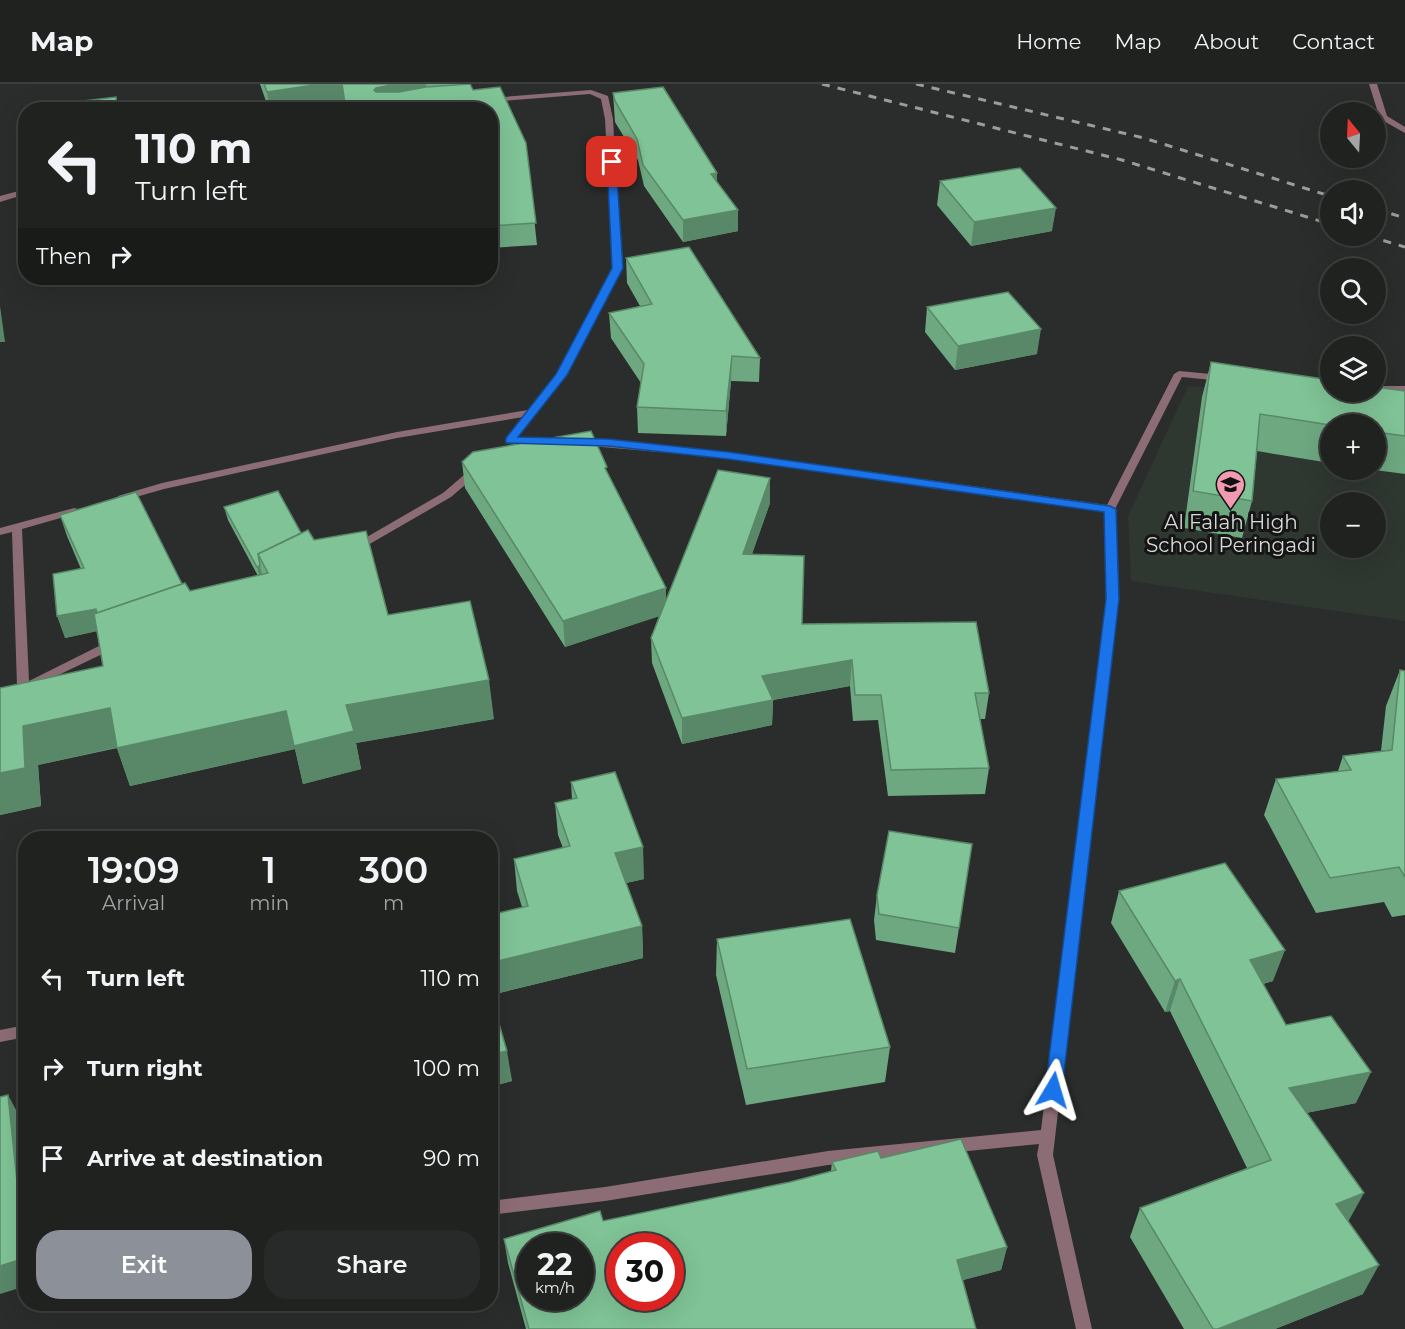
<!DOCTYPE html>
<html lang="en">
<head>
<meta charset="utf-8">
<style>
  :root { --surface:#202220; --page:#282a29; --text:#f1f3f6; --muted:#a2a4a5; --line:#3d3f3e; --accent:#8c9099 }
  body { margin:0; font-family:Montserrat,sans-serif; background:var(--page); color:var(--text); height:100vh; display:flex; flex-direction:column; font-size:22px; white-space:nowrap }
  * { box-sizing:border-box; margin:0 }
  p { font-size:20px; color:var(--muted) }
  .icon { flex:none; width:33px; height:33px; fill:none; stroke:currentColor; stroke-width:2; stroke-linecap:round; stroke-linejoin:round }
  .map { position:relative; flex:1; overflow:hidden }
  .side { position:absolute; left:18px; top:747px; width:480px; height:480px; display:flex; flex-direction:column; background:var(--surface); border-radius:24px; box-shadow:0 6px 24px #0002,0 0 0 2px var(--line) }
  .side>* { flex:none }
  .top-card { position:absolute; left:18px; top:18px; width:480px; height:183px; border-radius:24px; box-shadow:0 6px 24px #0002,0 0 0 2px var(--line); background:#202220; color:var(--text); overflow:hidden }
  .needle { width:39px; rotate:342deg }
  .buttons { position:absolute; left:1320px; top:18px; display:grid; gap:12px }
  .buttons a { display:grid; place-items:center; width:66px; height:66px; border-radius:50%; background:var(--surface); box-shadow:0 6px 24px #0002,0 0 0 2px var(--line); font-size:30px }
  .speed { position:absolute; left:516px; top:1149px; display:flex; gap:12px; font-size:30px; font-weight:700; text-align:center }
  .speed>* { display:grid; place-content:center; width:78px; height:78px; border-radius:50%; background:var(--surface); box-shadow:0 6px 24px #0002,0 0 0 2px var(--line); line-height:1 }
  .speed small { font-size:15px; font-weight:400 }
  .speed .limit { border:9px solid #d22; background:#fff; color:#111 }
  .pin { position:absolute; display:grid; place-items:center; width:51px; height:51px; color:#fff; margin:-26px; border-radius:12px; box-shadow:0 3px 9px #0006 }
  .me { position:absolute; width:66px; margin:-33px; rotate:7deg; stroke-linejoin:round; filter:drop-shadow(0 0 4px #0008) }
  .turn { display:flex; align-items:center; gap:21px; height:126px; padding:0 18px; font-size:27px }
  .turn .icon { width:78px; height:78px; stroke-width:2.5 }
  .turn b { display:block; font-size:42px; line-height:51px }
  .then { display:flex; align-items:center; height:57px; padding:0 18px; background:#0003; gap:12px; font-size:22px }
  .eta { display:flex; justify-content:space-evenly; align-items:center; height:102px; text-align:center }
  .eta b { font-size:36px; font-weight:600; line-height:42px }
  .action { display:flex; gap:12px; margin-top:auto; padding:12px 18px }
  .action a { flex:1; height:69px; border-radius:24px; background:var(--accent); color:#fff; font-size:24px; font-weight:600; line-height:69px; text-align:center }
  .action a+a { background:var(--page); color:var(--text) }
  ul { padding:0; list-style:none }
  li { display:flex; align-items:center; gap:18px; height:90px; padding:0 18px }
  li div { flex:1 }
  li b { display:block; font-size:22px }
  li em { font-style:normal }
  header { display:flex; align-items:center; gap:36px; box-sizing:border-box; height:84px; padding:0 30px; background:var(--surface); border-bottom:2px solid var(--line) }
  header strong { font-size:28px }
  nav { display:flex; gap:33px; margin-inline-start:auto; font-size:21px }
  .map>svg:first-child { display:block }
  .built { fill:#2f3731; fill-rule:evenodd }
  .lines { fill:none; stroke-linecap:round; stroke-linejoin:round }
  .minor { fill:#8d6d75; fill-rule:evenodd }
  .rail { stroke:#9a9d9b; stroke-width:3; stroke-dasharray:8 8; stroke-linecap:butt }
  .wall { fill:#6da881 }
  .shaded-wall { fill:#598869 }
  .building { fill:#7fc396; stroke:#598869; stroke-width:1.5; fill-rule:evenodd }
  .route { fill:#1a73e8; stroke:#114b97; stroke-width:1.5 }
  .labels { text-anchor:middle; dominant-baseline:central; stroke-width:6; stroke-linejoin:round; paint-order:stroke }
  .poi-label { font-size:20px; fill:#d7d9d7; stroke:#141514 }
</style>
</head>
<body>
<header>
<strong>Map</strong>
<nav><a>Home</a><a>Map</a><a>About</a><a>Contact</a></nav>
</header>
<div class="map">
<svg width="1405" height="1245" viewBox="0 0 1405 1245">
  <rect width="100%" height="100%" fill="#2a2d2b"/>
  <path class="built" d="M 1188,302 L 1405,319 L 1405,537 L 1131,497 L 1128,432 ZM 1330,340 L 1376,340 L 1376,386 L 1330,386 ZM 1330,418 L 1376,418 L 1376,464 L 1330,464 Z"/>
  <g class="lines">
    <g class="minor">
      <polygon points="1369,0 1377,0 1387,32 1405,43 1405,49 1380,35"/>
      <polygon points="591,6 608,12 613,35 621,184 567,291 517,353 550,355 554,356 554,360 506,358 505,356 523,333 397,354 164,405 122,417 118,416 117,414 118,412 162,399 397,348 528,326 558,290 613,184 605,35 601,15 590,10 490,18 486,16 490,14"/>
      <polygon points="26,105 26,110 0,118 0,112"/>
      <polygon points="1179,287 1222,291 1227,294 1222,297 1182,293 1115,425 1118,515 1053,1071 1092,1245 1076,1245 1037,1071 1039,1060 828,1081 605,1117 490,1131 490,1117 605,1103 828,1067 1041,1046 1106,515 1105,428 728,374 579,361 575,360 575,356 728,368 1107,421 1174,290"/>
      <polygon points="1376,302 1405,302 1405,308 1374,308"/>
      <polygon points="475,384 480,387 479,389 451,413 361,465 353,465 352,463 353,461 443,409 471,385"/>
      <polygon points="74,424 78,425 79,427 78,429 22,445 29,597 111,556 119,556 121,559 119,562 0,619 0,610 17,602 12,448 0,451 0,444"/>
      <polygon points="26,941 26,953 0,958 0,946"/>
    </g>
    <g class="rail">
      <polyline points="822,0 1122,76 1330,140"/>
      <polyline points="916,0 1144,54 1330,112"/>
      <polyline points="1376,125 1405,134"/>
      <polyline points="1368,152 1405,163"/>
    </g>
  </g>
  <g class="wall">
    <polygon points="260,0 470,0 473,6 500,3 526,59 537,161 490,164 490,26 346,26 345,17 290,26 269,26"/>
    <polygon points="613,9 717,98 738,126 738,147 683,158 644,102 638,76 615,38"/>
    <polygon points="940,97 1052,147 971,162 937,121"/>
    <polygon points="626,174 760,274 759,298 731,297 726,352 638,349 637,323 641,299 611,254 609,229 640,222 627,199"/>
    <polygon points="927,223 1037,270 955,286 925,248"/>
    <polygon points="1211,278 1405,307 1405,390 1375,386 1376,386 1376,340 1330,340 1330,379 1257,367 1252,417 1242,454 1184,444 1202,313"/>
    <polygon points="462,378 607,389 666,515 770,419 752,470 802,540 989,609 985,635 980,635 989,684 985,710 888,712 878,636 853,637 850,602 773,616 772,641 682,660 652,579 651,554 659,532 565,563 465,404"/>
    <polygon points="224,423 301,449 314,456 494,635 356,659 361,685 303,700 295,665 130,702 117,664 38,681 41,722 0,731 103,582 97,547 65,554 81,485 67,452 60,431 182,500 190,507 258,492 228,436"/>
    <polygon points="1400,586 1405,587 1405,831 1392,833 1384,818 1316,829 1264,731 1276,695 1338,687 1343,672 1381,667 1386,622"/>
    <polygon points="571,698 644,795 626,799 642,842 643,874 491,911 512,997 490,1003 490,831 522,823 517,807 514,775 563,764 558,751 555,719 572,715"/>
    <polygon points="1119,807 1273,897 1263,900 1286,941 1356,1019 1306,1029 1349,1138 1363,1210 1275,1245 1184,1245 1130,1153 1140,1124 1247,1084 1170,927 1165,928 1111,839"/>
    <polygon points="877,811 959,844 955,869 876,856 874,836"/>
    <polygon points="717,855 890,963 885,998 746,1021 716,891"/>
    <polygon points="881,1074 1007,1163 1001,1186 963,1196 976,1245 526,1245 508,1179 504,1155 603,1137 790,1098 831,1087 832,1078"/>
  </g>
  <g class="shaded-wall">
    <polygon points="321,0 342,0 345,17 290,26 270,26 267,8"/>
    <polygon points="396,0 426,0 428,15 377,26 374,6 376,4"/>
    <polygon points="717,89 717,110 711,90"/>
    <polygon points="1056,124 1052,147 971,162 974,138"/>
    <polygon points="738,126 738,147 683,158 683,136"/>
    <polygon points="0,222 5,258 0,258"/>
    <polygon points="1041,245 1037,270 955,286 958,262"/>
    <polygon points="732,272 731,297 726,352 726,327"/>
    <polygon points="770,394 770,419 743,495 743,470"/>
    <polygon points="260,481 263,495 260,496 257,483"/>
    <polygon points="666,504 666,530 565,563 563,537"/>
    <polygon points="96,525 102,546 65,554 57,532"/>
    <polygon points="852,576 850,602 773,616 772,641 682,660 682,634 762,592"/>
    <polygon points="489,596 494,635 356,659 361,685 303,700 295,665 130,702 117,664 286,627 346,621"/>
    <polygon points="110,624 123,662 38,681 41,722 0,731 0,689 23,642"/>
    <polygon points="643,763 644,795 617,801 615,769"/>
    <polygon points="642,842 643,874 490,911 490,879"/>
    <polygon points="1285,866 1273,897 1239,907 1250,876"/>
    <polygon points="1180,895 1170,927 1165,928 1175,897"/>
    <polygon points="507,967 512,997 490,1003 490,971"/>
    <polygon points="1371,988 1356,1019 1276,1035 1289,1004"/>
    <polygon points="8,1011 21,1035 26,1078 26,1202 0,1210 0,1182"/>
    <polygon points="1364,1109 1348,1138 1336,1120"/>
    <polygon points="1007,1163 1001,1186 952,1199 957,1176"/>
    <polygon points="1379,1181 1363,1210 1275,1245 1218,1245"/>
  </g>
  <g class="building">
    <polygon points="264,0 321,0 267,8"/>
    <polygon points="342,0 396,0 376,4 374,6 376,8 399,8 426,3 470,0 473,6 500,3 526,59 536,139 490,142 490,26 346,26"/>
    <polygon points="663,3 717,89 711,90 738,126 683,136 643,81 637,55 615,17 613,9"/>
    <polygon points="116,13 117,26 42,26 42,22"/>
    <polygon points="1020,84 1056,124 974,138 940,97"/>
    <polygon points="689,163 760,274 732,272 726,327 637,323 644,280 609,229 652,220 626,174"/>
    <polygon points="1008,208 1041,245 958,262 927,223"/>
    <polygon points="1211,278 1330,296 1330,308 1376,308 1376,303 1405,307 1405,352 1376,348 1376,340 1330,341 1260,330 1252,417 1193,407"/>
    <polygon points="591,347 607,383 605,384 666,504 563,537 462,378 473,368"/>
    <polygon points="718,386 770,394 743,470 804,472 802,540 976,538 989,609 975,609 989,684 891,686 881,611 855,611 852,576 762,592 773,616 682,634 651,554"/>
    <polygon points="278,407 301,449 258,470 260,481 257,483 224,423"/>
    <polygon points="136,408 182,500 97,529 96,525 57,532 53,490 84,484 60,431"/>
    <polygon points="308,446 314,456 366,447 388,531 470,517 489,596 346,621 354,647 294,662 286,627 117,664 110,624 23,642 25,684 0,689 0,604 103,582 94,530 185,499 190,507 268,489 258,470"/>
    <polygon points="1400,586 1405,587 1405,793 1399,783 1330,794 1276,695 1351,686 1343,672 1392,666"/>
    <polygon points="615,688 643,763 615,769 642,842 490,879 490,831 528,822 514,775 570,762 555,719 577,714 571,698"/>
    <polygon points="133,747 134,754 104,754"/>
    <polygon points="889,747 972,760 959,844 879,830 877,811"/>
    <polygon points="1225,779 1285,866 1250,876 1286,941 1331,932 1371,988 1289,1004 1364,1109 1336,1120 1379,1181 1218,1245 1213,1245 1140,1124 1271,1076 1180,895 1175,897 1119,807"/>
    <polygon points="850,835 890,963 747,985 717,855"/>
    <polygon points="490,909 507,967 490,971"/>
    <polygon points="8,1011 25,1174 0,1182 0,1013"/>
    <path d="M 961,1055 L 1007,1163 L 957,1176 L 976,1245 L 529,1245 L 504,1155 L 600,1127 L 603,1137 L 790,1098 L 836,1086 L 832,1078 L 878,1067 L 881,1074 ZM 530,1162 L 580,1162 L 580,1214 L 530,1214 ZM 620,1162 L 670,1162 L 670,1214 L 620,1214 Z"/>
  </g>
  <polygon class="route" points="612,75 616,78 623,184 567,291 518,353 608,355 728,368 1110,422 1116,425 1119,515 1062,1006 1059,1011 1053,1013 1047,1011 1045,1006 1106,515 1104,428 728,375 608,362 506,359 506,354 556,290 612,184 607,78"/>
  <defs>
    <symbol id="school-pin" viewBox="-11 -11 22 30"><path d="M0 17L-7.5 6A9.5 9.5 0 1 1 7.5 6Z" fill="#f19ab2" stroke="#141514"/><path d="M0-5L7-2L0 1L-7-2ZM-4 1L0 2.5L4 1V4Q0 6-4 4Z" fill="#111"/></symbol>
  </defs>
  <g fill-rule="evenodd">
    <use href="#school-pin" x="1214" y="384" width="33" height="45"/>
  </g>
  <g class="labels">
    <g class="poi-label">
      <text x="1231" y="438">Al Falah High<tspan x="1231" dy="23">School Peringadi</tspan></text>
    </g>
  </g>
</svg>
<div class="buttons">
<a><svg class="needle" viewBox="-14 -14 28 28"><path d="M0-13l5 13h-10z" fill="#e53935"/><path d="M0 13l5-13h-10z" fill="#a2a4a5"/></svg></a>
<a><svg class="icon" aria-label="sound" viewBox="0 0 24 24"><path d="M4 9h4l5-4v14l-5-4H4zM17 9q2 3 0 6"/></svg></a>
<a><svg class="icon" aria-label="search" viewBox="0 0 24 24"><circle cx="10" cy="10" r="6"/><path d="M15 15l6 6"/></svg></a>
<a><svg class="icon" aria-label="layers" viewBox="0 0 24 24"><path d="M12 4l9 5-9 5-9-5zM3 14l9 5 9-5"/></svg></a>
<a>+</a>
<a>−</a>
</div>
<div class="speed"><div>22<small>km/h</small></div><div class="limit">30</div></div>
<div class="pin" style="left:612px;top:78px;background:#d93025"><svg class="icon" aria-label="arrive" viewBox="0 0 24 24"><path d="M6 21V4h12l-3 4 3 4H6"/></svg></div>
<svg class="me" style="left:1053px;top:1006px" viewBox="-20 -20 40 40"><path d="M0-17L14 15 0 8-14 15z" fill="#1a73e8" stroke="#fff" stroke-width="4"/></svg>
<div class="top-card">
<div class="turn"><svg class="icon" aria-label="left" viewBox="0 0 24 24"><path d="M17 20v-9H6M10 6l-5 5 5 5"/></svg><div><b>110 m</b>Turn left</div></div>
<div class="then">Then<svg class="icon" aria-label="right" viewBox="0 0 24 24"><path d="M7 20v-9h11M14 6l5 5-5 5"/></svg></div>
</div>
<section class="side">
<div class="eta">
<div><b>19:09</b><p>Arrival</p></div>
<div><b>1</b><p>min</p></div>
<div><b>300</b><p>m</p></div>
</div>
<ul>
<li><svg class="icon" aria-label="left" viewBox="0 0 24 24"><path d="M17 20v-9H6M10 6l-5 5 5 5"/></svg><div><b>Turn left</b></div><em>110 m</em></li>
<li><svg class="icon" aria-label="right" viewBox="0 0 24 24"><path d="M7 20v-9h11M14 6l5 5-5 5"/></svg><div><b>Turn right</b></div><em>100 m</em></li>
<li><svg class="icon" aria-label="arrive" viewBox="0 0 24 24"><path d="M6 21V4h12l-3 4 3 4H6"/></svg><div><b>Arrive at destination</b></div><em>90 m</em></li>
</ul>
<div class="action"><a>Exit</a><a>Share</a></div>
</section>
</div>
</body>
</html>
